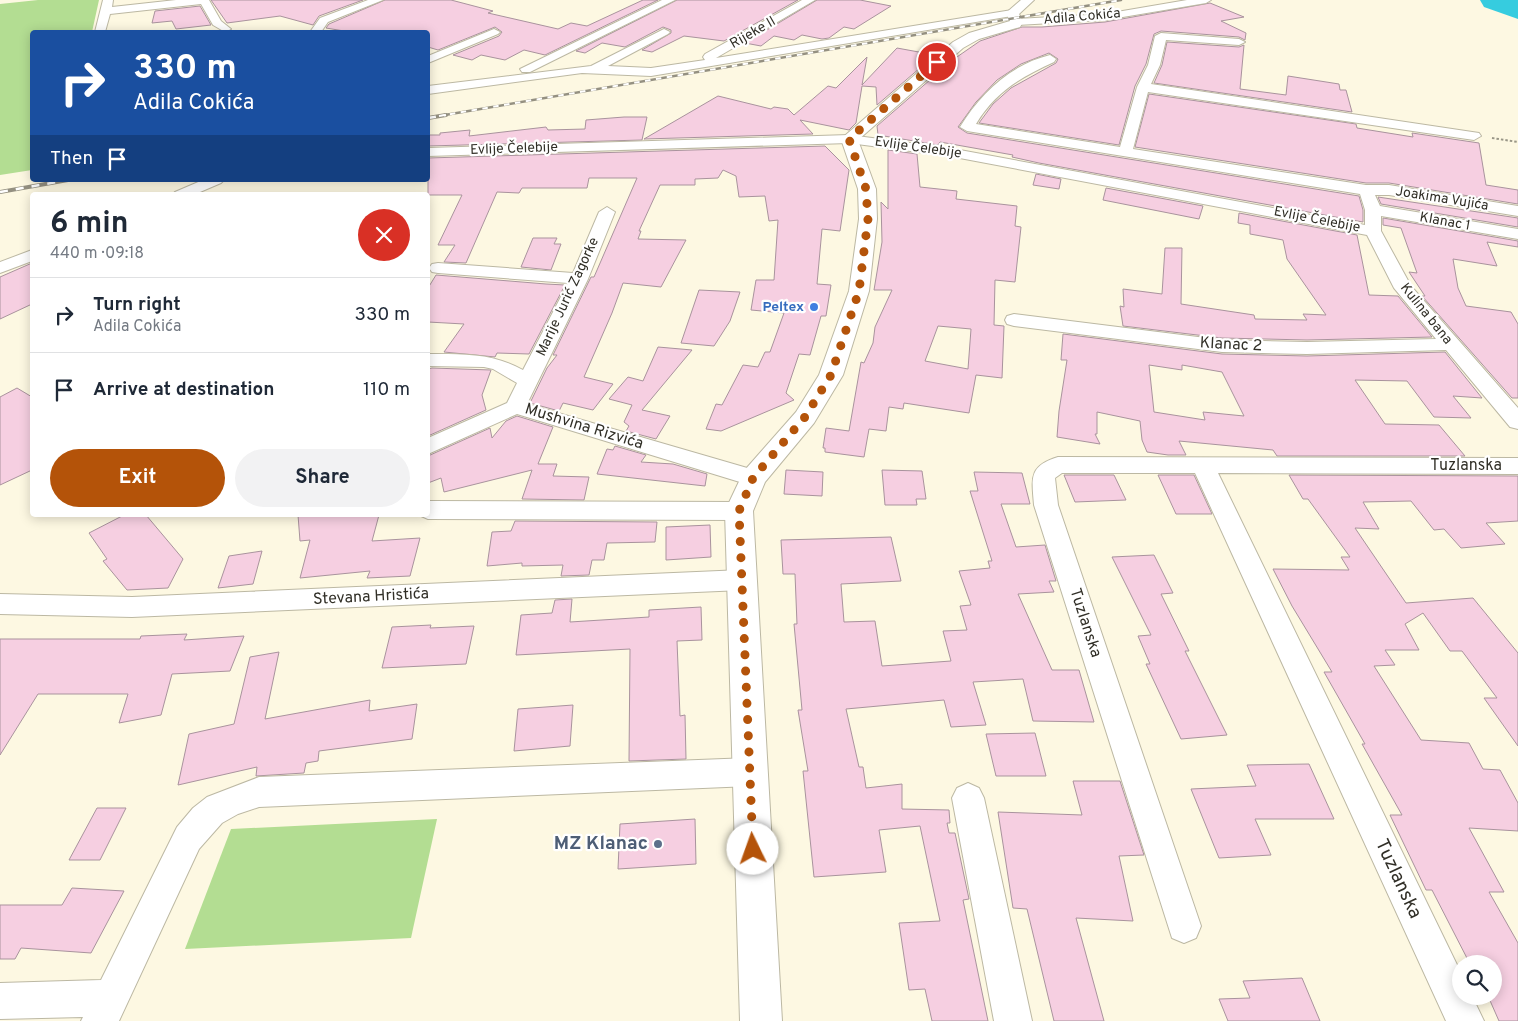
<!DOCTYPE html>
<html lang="en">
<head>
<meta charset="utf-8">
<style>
  :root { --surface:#fff; --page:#f2f2f3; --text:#1f2937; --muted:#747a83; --line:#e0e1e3; --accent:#b45309 }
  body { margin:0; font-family:Overpass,sans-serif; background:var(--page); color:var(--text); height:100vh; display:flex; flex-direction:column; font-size:19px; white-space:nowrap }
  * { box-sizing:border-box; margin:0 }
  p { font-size:16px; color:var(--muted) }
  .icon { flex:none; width:28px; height:28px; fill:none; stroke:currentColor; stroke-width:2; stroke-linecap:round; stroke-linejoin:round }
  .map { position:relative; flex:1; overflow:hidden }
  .side { position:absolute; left:30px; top:192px; width:400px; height:325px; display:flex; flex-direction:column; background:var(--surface); border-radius:5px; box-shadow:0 2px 12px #0003 }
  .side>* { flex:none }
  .hud { position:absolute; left:30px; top:30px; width:400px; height:152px; border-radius:5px; box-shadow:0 2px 12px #0003; background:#1a4fa0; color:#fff; overflow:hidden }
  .controls { position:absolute; left:1452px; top:955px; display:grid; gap:10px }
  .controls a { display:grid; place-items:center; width:50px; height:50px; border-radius:50%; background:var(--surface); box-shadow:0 2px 12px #0003; font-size:25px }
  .pin { position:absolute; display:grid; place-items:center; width:42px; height:42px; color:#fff; margin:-21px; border:2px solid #fff; border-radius:50%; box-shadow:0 1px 5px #0007 }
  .me { position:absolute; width:55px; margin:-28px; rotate:357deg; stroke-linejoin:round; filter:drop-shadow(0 0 4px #0008) }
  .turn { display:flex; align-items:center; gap:18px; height:105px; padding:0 20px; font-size:22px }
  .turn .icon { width:65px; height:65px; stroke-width:2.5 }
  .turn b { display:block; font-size:35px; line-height:42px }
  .then { display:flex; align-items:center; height:48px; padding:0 20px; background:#0003; gap:10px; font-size:19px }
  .round { display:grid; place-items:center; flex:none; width:52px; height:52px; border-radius:26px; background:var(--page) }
  .summary { display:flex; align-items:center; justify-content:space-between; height:85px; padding:0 20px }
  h1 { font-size:30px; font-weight:700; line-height:38px }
  .primary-button { display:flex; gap:10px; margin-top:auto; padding:10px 20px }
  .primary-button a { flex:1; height:58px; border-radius:30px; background:var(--accent); color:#fff; font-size:20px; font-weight:700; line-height:58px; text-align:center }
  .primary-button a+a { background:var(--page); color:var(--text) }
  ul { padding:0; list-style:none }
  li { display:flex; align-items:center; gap:15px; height:75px; padding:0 20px; border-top:1px solid var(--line) }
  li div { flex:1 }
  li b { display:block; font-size:19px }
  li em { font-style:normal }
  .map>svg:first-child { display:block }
  .green { fill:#b3dd92 }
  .water { fill:#36ccdf }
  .building { fill:#f6cfe1; stroke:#a9939d; fill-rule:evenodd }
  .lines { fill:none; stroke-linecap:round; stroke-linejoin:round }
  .minor-casing { stroke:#bcb8a3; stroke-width:2 }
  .tertiary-casing { stroke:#bcb8a3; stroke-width:2 }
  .path { stroke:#999687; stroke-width:2; stroke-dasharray:2.5 2; stroke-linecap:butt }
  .minor { fill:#fff; fill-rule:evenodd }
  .tertiary { fill:#fff; fill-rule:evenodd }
  .rail-far1-casing { stroke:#949081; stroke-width:2.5 }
  .rail-casing { stroke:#949081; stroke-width:4 }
  .rail-far1 { stroke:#fff; stroke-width:2; stroke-dasharray:5.5; stroke-linecap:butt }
  .rail { stroke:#fff; stroke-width:2.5; stroke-dasharray:8; stroke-linecap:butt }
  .route { stroke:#b45309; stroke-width:9; stroke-dasharray:0 16.2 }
  .shop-dot { fill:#3f7fe0; stroke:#fff; stroke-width:2 }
  .service-dot { fill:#5c6f8a; stroke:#fff; stroke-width:2 }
  .labels { text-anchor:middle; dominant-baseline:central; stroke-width:4.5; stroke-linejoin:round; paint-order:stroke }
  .far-street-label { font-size:14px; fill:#312f27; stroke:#fff }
  .far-shop-label { font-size:14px; font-weight:bold; fill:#366cbe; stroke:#fff; text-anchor:end }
  .street-label { font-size:16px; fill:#312f27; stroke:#fff }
  .near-service-label { font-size:19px; font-weight:bold; fill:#4e5e75; stroke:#fff; text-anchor:end }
  .near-street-label { font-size:19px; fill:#312f27; stroke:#fff }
</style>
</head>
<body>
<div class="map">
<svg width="1518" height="1021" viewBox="0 0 1518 1021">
  <rect width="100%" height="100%" fill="#fdf8e2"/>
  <g class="green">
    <polygon points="38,0 99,0 92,32 32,32 32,170 0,175 0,4"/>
    <polygon points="437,819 411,938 185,949 231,829"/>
  </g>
  <polygon class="water" points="1480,0 1518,0 1518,19 1484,7"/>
  <g class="building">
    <polygon points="211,0 363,0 319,16 313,25 280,16 227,23"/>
    <polygon points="385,0 451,0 493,11 488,13 558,29 571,23 587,26 643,0 658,0 545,55 524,50 505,60 481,55 472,60 453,55 499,36 502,32 495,27 438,50 428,47 428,32 372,31 350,32 326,28 329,24"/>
    <polygon points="677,0 798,0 724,41 684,36 652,52 642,50 671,33 671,30 663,27 625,47 602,43 585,53 576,51"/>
    <polygon points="817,0 860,0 891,6 854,29 844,27 829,38 822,39 802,35 794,40 774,36 761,46 745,43"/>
    <polygon points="1210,3 1244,17 1221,21 1246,33 1245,40 1239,37 1161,31 1154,34 1146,64 1135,86 1119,145 979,123 993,104 1011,88 1056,63 1058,59 1049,53 1021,64 997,80 976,102 958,127 967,133 1359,196 1363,210 1363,222 1039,163 1012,157 1013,155 940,142 938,145 878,135 877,126 954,59 980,41 1022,27 1042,27 1105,22"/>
    <polygon points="200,6 211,25 176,29 172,21 152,23 155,11"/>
    <polygon points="1167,42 1239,47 1244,45 1240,89 1286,95 1288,76 1339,84 1340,90 1346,90 1352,112 1154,83 1162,65"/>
    <polygon points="897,48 935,55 877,105 876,87 862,86 856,123 849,130 800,120 813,134 644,139 718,96 771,109 774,107 788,109 794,115 828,86 836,88 867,57 862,85"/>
    <polygon points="1149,94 1356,124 1357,128 1413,137 1412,133 1479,143 1486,185 1518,190 1518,204 1389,183 1366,183 1135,147"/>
    <polygon points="624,117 647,117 642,140 428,146 428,135 440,135 440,133 470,130 469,136 546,127 548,130 585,129 586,120"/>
    <polygon points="825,146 849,170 840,231 822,229 817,284 831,285 826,316 821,316 810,355 799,354 786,393 794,400 721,431 706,429 716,404 722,405 743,365 758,367 765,352 770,352 784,313 751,310 756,280 774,280 778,220 769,221 765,196 739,197 736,176 723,170 718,178 695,179 695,185 660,185 639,231 641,231 638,239 686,240 661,287 623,283 612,313 584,377 613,384 593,410 563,403 559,411 530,403 547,368 557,355 553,355 591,277 594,277 637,178 589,178 587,188 522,188 519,193 497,192 466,263 444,262 455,245 438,245 462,195 428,195 428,158"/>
    <path d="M 888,150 L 917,154 L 920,187 L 957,191 L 956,199 L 1017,206 L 1015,226 L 1021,227 L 1015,282 L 995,280 L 994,325 L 1004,326 L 1002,378 L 976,375 L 969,413 L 904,403 L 903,409 L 889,407 L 886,431 L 869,429 L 864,457 L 825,452 L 825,448 L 823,448 L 826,428 L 849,431 L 861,362 L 864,363 L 873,343 L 875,327 L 892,290 L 874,290 L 882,242 L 881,202 L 888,209 ZM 938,326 L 971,329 L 968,369 L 925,361 Z"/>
    <polygon points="1036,174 1061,179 1059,189 1033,185"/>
    <polygon points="1106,188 1203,206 1199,219 1103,200"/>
    <polygon points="1378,197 1518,218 1518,227 1381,204"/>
    <polygon points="1239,213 1357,235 1369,295 1398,296 1432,337 1307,340 1222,338 1123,326 1120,306 1124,307 1123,289 1162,294 1165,248 1182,248 1181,304 1254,315 1255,319 1307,320 1303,314 1326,315 1287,259 1283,240 1250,234 1250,225 1238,223"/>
    <polygon points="1383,218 1518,241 1518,247 1487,242 1497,266 1453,259 1458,288 1466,306 1511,312 1518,324 1518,398 1512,398 1422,296 1425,296 1409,272 1417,273 1401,228 1383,225"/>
    <polygon points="533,238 557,238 554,244 561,244 551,270 521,267"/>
    <polygon points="32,263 32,304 0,319 0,277"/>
    <polygon points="436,275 546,284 565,285 529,354 497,353 495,357 444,352 464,324 428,322 428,288"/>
    <polygon points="699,290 740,292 730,321 714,346 681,343"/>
    <path d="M 1063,334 L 1222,354 L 1307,356 L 1445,352 L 1482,398 L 1453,396 L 1471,418 L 1434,417 L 1407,381 L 1355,380 L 1385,424 L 1439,425 L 1465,456 L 1277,456 L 1273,450 L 1179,441 L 1186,455 L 1168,455 L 1147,452 L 1142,440 L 1140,421 L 1097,412 L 1097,434 L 1095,434 L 1100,444 L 1057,437 L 1059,411 L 1067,360 L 1061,360 ZM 1149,365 L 1182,370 L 1182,365 L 1222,372 L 1244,416 L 1203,412 L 1205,420 L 1154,412 Z"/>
    <polygon points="658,347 692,350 642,410 670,416 656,439 626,431 629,426 624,422 632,405 609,399 628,377 643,381"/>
    <polygon points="432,368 491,370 482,395 486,410 428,436 428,369"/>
    <polygon points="17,388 32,397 32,470 0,485 0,397"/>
    <polygon points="517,416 553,427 538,464 557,464 553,476 589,477 584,500 522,499 532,470 444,492 441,478 428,483 428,456 490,428 492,438 506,421"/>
    <polygon points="615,446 646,455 641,462 673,464 707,474 705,486 597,474 607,449 613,450"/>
    <polygon points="786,470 823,472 822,496 784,494"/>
    <polygon points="882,470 922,471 926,499 916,499 917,505 885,505"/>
    <polygon points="974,472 1022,473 1030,504 1001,504 1016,547 1045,545 1056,581 1049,581 1054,592 1018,594 1052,670 1079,670 1094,722 1033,721 1023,679 973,682 986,725 951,727 944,700 846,709 859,767 863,767 866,788 902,784 902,809 949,810 950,823 947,823 949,833 955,833 969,899 963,900 988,1021 932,1021 925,989 909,990 899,923 940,921 920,826 879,830 886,872 814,877 803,771 808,771 798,710 802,710 794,624 797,624 795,574 783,574 781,540 891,537 901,581 841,584 844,622 875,621 882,666 951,661 943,631 967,630 960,606 971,605 959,571 990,568 988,561 992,561 970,491 978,491"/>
    <polygon points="1064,475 1114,475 1126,500 1075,502"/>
    <polygon points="1158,475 1194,475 1212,514 1176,514"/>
    <polygon points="1289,475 1518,476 1518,521 1486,523 1505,544 1461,548 1444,529 1434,530 1411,501 1363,502 1379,529 1355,528 1406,603 1473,598 1518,653 1518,746 1484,698 1497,698 1462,651 1450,651 1423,613 1405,624 1419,650 1385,650 1395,665 1374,666 1421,740 1469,743 1483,769 1500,770 1518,803 1518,831 1469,828 1504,892 1489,892 1518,943 1518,1021 1499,1021 1488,996 1494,996 1494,964 1470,964 1432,890 1426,890 1390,815 1402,815 1362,744 1365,744 1324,672 1332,672 1292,606 1273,569 1349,570 1341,557 1350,557 1308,499 1303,499"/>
    <polygon points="124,515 146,515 183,559 168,588 127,590 103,561 107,559 89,533"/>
    <polygon points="298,515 379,515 372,541 420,538 410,576 367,578 370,571 300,578 310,540 300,541"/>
    <polygon points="515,521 657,522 655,542 607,543 604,560 592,560 589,575 561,576 563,565 522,566 522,563 487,566 492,532 511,531"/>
    <polygon points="710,525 711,557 666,560 666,527"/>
    <polygon points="262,551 253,584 218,588 229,556"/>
    <polygon points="1154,555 1173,593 1161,594 1189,651 1185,651 1227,735 1181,739 1146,664 1150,664 1138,636 1151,635 1112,557"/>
    <polygon points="572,599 570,622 649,617 649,610 701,607 702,640 677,641 680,716 685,715 686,759 629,761 630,649 516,655 521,615 552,613 555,600"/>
    <polygon points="431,625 430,628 474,626 466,664 382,668 392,627"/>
    <polygon points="187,634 184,640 244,636 230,671 172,674 161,715 119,723 128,694 38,694 0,755 0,639 140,639 141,636"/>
    <polygon points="279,652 265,719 370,700 369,711 417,704 412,739 319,751 318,761 306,763 304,773 256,776 257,767 178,785 189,734 234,724 250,657"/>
    <polygon points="573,705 570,746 514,751 518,709"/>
    <polygon points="1035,733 1046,776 996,776 986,734"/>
    <polygon points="1309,764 1334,819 1255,819 1271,855 1219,858 1191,789 1256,786 1247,765"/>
    <polygon points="1073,781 1120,781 1144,855 1119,856 1133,921 1076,918 1104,1021 1054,1021 1027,909 1013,908 998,812 1082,815"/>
    <polygon points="97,808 126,808 100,860 69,860"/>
    <polygon points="695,819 696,864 618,869 620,824"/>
    <polygon points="72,888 124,891 91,953 21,948 15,959 0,959 0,905 62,905"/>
    <polygon points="1302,978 1320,1021 1228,1021 1219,999 1250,998 1243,981"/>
  </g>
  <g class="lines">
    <defs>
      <g id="minor">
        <polygon points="103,0 113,0 112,7 176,0 209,0 221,21 231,29 225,32 213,25 201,4 110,14 105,32 95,32"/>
        <polygon points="368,0 383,0 328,22 321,32 310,32 320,18"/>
        <polygon points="662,0 675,0 530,72 522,72 520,69"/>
        <polygon points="802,0 815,0 716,58 1012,10 1017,13 1012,16 651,76 582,73 428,94 428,86 591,66 664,29 670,32 668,34 608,66 651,68 705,60 703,57 705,54"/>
        <polygon points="1187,0 1211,0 1206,3 1105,20 1017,25 1011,22 1017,19 1105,14"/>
        <polygon points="494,29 500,32 498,34 428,63 428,56"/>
        <path d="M 1161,33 L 1239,39 L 1245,42 L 1239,45 L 1166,40 L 1160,65 L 1151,84 L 1479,133 L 1481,136 L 1474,140 L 1148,92 L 1133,149 L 1366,185 L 1389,185 L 1518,206 L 1518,216 L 1389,195 L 1375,195 L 1380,206 L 1518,229 L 1518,239 L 1381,216 L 1381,231 L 1411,286 L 1518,408 L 1518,429 L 1510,427 L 1446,350 L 1307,354 L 1222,352 L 1014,326 L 1007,324 L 1005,320 L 1007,316 L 1014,314 L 1222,340 L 1307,342 L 1436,339 L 1394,288 L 1367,235 L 949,156 L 849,143 L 428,156 L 428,148 L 849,135 L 949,148 L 1365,225 L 1365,210 L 1360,194 L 967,131 L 960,127 C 981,93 1010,65 1050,55 L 1056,59 L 1054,62 C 1021,77 995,92 976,124 L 1120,147 L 1137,87 L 1148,65 L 1155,36 Z"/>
        <polygon points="203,180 224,180 221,183 193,195 172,195 175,192"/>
        <path d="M 607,207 L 615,212 L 588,279 L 527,404 L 761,472 L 764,478 L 761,484 L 753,486 L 517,414 L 428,454 L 428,438 L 507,403 L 517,383 L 493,369 L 484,367 L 428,366 L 428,354 C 462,354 493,353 523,370 L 568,283 L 438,273 L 432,272 L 429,268 L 432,264 L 438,263 L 573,273 L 599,212 Z"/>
        <polygon points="32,250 32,261 0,273 0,262"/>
        <path d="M 1058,457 L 1518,458 L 1518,474 L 1218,473 L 1461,973 L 1461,996 L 1472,996 L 1484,1021 L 1446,1021 L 1195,473 L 1062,473 L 1055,478 L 1058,505 L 1201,926 L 1196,938 L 1184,943 L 1172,938 L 1034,505 C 1032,479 1028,466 1058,457 Z"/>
        <polygon points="428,501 739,502 747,505 751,511 747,517 739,520 428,519 419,515 428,515"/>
        <polygon points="742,570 751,573 755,580 751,587 742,590 132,617 0,614 0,594 132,597"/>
        <polygon points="750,758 761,762 765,772 761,782 750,786 259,807 238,814 222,823 199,849 119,1021 81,1021 83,1017 0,1019 0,983 101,980 177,827 193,808 207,797 259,777"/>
        <polygon points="968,783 979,788 984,798 1032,1021 994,1021 952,798 957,788"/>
      </g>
      <polygon id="tertiary" points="1021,0 1034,0 1019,14 1023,22 1020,27 979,39 963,48 858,140 876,189 877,219 869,291 843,375 814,423 765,482 753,511 782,1021 740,1021 725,511 744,471 796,412 819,375 849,291 859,219 858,189 841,139 953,42 969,33 1010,21 1006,13"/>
    </defs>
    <use href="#minor" class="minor-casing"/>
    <use href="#tertiary" class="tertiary-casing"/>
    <polyline class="path" points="1492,138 1518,142"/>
    <use href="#minor" class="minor"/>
    <use href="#tertiary" class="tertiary"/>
    <defs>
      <polyline id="rail-far1" points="439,116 1121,0"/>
      <g id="rail">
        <polyline points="428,118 446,115"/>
        <polyline points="0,192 68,180"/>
      </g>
    </defs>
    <use href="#rail-far1" class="rail-far1-casing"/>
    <use href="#rail" class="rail-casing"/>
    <use href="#rail-far1" class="rail-far1"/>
    <use href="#rail" class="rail"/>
  </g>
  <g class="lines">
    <polyline class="route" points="753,849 739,511 753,478 805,417 831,375 859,291 868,219 866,189 849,139 937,62"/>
  </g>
  <circle class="shop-dot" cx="814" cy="307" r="5"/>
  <circle class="service-dot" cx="658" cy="844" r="5"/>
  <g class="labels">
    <g class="far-street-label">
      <text transform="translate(1082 17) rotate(-5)">Adila Cokića</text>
      <text transform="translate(753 33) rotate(-30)">Rijeke II</text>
      <text transform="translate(918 148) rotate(8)">Evlije Čelebije</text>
      <text transform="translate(514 149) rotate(-2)">Evlije Čelebije</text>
      <text transform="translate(1442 199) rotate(9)">Joakima Vujića</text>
      <text transform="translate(1317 220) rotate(11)">Evlije Čelebije</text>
      <text transform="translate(1445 222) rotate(10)">Klanac 1</text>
      <text transform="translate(568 297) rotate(-65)">Marije Jurić Zagorke</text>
      <text transform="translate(1426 314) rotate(51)">Kulina bana</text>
    </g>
    <g class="far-shop-label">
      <text x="804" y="307">Peltex</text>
    </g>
    <g class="street-label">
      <text transform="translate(1231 345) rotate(3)">Klanac 2</text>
      <text transform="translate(584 427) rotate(17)">Mushvina Rizvića</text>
      <text x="1466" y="466">Tuzlanska</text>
      <text transform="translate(371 597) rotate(-3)">Stevana Hristića</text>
      <text transform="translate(1085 623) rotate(72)">Tuzlanska</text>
    </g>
    <g class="near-service-label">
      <text x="648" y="844">MZ Klanac</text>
    </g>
    <g class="near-street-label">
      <text transform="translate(1398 879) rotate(65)">Tuzlanska</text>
    </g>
  </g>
</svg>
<div class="controls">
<a><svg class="icon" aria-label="search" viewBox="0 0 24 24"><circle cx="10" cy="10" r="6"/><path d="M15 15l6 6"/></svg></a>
</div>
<div class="pin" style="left:937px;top:62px;background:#d93025"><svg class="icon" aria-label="arrive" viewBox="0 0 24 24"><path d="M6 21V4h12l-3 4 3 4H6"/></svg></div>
<svg class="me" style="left:753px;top:849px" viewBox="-20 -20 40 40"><circle r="19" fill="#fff"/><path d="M0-13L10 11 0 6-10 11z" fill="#b45309"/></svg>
<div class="hud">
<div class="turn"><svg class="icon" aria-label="right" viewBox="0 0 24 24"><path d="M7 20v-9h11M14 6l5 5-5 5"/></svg><div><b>330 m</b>Adila Cokića</div></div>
<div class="then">Then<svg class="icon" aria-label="arrive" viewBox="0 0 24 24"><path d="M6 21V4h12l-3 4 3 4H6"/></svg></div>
</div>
<section class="side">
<div class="summary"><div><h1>6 min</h1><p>440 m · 09:18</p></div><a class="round" style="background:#d93025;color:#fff"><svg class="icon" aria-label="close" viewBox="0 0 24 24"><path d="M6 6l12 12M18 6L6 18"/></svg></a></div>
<ul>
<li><svg class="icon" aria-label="right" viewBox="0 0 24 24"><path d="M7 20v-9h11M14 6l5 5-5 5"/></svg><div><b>Turn right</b><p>Adila Cokića</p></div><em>330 m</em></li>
<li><svg class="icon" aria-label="arrive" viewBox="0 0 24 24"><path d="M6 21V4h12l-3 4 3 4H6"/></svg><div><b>Arrive at destination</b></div><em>110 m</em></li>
</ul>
<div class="primary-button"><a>Exit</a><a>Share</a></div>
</section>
</div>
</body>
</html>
